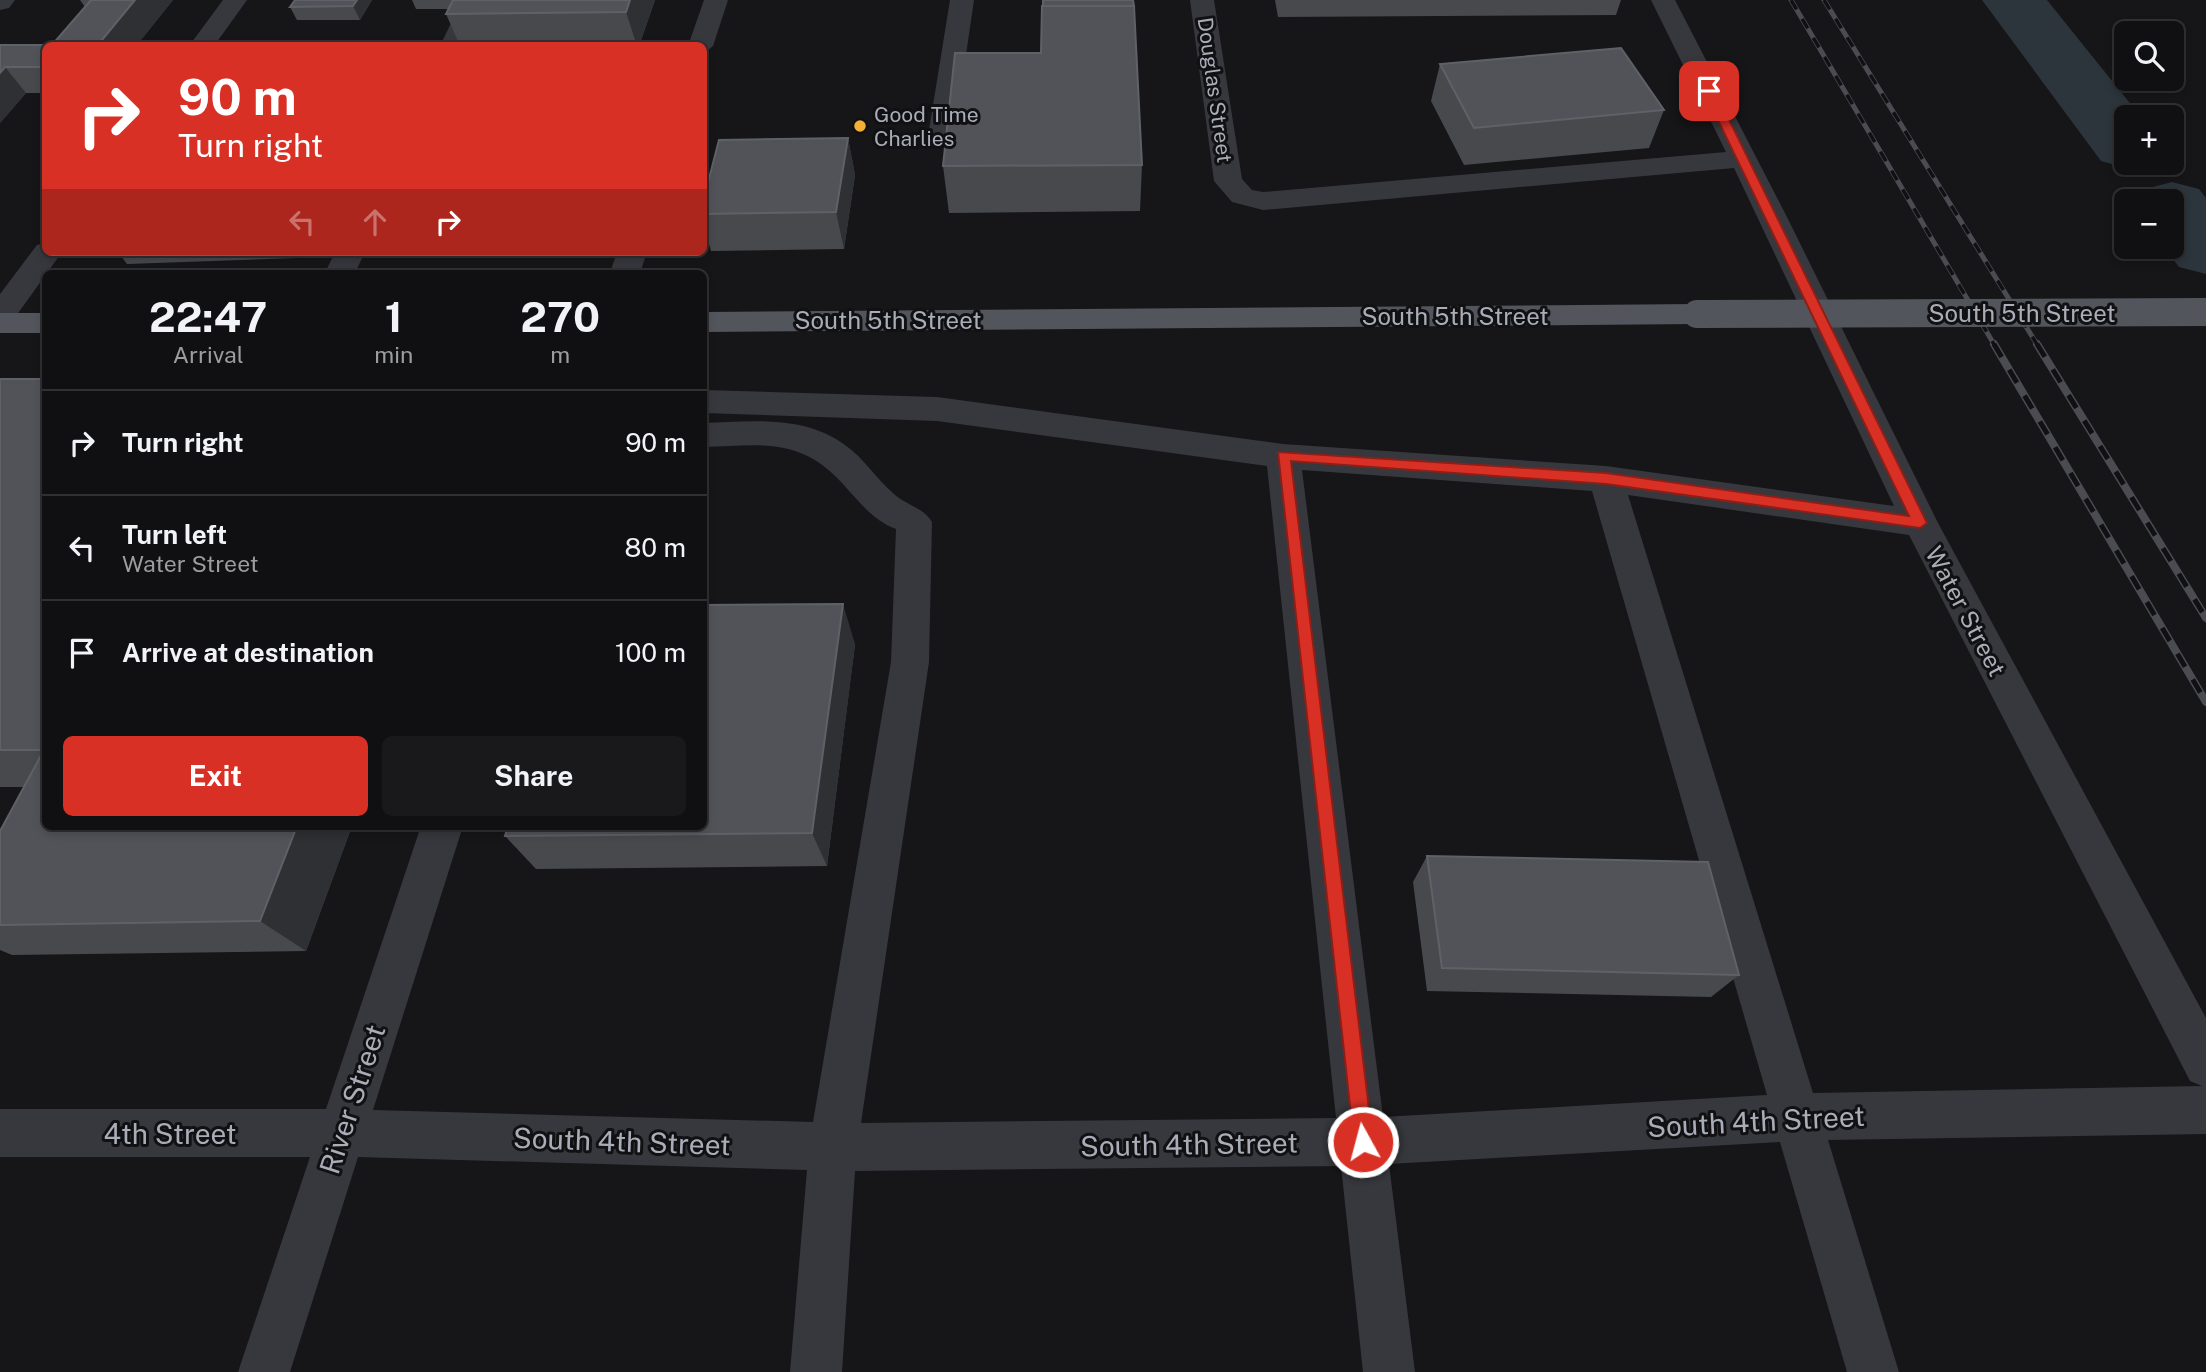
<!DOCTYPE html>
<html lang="en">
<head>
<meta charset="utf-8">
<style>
  :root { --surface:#101012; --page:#19191b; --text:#f1f3f6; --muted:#9c9d9f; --line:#303032; --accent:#d93025 }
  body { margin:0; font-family:"Public Sans",sans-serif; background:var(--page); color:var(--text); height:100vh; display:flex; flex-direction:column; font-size:26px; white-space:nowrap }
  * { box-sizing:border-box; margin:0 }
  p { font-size:23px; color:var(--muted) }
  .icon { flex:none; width:38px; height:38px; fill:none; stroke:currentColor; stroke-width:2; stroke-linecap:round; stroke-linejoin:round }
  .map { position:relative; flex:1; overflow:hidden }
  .side { position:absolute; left:42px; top:270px; width:665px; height:560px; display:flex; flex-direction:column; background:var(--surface); border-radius:10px; box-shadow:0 4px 10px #0003,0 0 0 2px var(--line) }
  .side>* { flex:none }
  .banner { position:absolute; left:42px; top:42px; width:665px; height:214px; border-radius:10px; box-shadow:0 4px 10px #0003,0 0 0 2px var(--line); background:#d93025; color:#fff; overflow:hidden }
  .fabs { position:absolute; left:2114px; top:21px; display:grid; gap:14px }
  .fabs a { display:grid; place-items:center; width:70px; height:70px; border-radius:10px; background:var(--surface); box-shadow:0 4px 10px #0003,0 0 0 2px var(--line); font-size:35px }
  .pin { position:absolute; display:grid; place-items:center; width:60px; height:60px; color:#fff; margin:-30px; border-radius:14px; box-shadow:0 4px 10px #0006 }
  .me { position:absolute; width:77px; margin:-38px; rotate:353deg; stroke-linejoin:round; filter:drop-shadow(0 0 5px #0008) }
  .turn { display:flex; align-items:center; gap:24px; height:147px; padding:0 21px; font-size:32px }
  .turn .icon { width:91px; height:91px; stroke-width:2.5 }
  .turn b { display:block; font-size:49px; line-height:60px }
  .lanes { display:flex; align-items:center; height:66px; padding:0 21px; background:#0003; justify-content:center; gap:35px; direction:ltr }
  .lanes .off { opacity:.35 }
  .eta { display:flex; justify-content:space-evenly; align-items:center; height:119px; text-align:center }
  .eta b { font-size:42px; font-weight:700; line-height:49px }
  .action { display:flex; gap:14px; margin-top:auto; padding:14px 21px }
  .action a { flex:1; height:80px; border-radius:10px; background:var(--accent); color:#fff; font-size:28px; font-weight:700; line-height:80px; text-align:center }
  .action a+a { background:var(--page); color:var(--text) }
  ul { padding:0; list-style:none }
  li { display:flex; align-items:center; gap:21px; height:105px; padding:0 21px; border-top:2px solid var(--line) }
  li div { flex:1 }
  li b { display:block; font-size:26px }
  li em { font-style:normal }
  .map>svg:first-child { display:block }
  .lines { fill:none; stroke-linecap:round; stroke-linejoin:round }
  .river { fill:#2c353c; fill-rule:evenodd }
  .minor { fill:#37383d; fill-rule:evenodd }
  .major { fill:#53555c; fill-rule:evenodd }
  .rail-far1-casing { stroke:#4a4c52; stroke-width:5 }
  .rail-casing { stroke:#4a4c52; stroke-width:8 }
  .rail-far1 { stroke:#111113; stroke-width:3.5; stroke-dasharray:11; stroke-linecap:butt }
  .rail { stroke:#111113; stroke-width:5; stroke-dasharray:15; stroke-linecap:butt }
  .major-bridge { stroke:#53555c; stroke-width:28 }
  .wall { fill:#47494d }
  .shaded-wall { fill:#2f3033 }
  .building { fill:#525359; stroke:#5f6168; stroke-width:2 }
  .route { fill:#d93025; stroke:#8d1f18; stroke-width:2 }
  .poi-dot { fill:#f2b134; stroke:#111113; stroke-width:2.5 }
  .labels { text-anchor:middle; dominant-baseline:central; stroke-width:6; stroke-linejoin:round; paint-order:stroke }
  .far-street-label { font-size:21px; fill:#a8adb8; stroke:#111113 }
  .far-poi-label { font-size:21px; fill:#a8adb8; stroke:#111113; text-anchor:start }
  .street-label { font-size:24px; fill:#a8adb8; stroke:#111113 }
  .near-street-label { font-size:28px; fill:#a8adb8; stroke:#111113 }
</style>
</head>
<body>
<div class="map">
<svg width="2206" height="1372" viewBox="0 0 2206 1372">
  <rect width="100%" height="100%" fill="#161618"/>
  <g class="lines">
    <g class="river">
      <polygon points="1982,0 2047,0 2141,117 2126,117 2126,163 2145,163 2126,168 2101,161"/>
      <polygon points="2172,182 2199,189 2206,198 2206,274 2179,267 2164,247 2172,247 2172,201 2137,201 2145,189"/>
    </g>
    <g class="minor">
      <polygon points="0,0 15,0 9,8 0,10"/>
      <polygon points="223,0 247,0 214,46 189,46"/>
      <polygon points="462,0 486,0 465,46 440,46"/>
      <polygon points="704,0 728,0 713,46 704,53 704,46 688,46"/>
      <polygon points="950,0 974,0 955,130 952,136 932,136 929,130"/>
      <path d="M 1190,0 L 1214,0 L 1242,179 L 1252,190 L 1263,192 L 1726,152 L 1651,0 L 1675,0 L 1788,219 L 1938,523 L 2206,1018 L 2206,1134 L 1828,1140 L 1899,1372 L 1847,1372 L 1780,1142 L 1389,1164 L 1415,1372 L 1363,1372 L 1341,1166 L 855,1171 L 842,1372 L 790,1372 L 807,1170 L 358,1157 L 290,1372 L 238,1372 L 310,1157 L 0,1157 L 0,1109 L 326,1109 L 421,826 L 463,826 L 373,1110 L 813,1122 L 891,662 L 896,529 C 874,521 859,502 843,484 C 801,437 762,445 704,447 L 704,423 C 751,421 805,415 845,445 C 864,458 876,479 894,494 C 906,505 924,508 932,522 L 929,662 L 861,1123 L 1336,1118 L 1267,466 L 937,421 L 704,413 L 704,390 L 937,397 L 1283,444 L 1606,466 L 1894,506 L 1734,168 L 1263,210 L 1232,202 L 1214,181 ZM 1302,470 L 1592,491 L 1767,1095 L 1383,1117 ZM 1628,495 L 1909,535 L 2190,1081 L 2202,1086 L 1813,1093 Z"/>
      <polygon points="46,243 46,252 62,252 11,323 0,326 0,294 37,245"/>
      <polygon points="335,252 365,252 355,273 325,273"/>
      <polygon points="617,252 647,252 640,273 610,273"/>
    </g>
    <g class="major">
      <polygon points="1697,304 1708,307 1712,314 1708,321 1697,324 704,332 704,312"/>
      <rect x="0" y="313" width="46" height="20"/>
    </g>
    <defs>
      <g id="rail-far1">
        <polyline points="1791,0 1995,346"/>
        <polyline points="1824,0 2038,346"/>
      </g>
      <g id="rail">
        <polyline points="1994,344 2206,702"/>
        <polyline points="2037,344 2206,618"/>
      </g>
    </defs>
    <use href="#rail-far1" class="rail-far1-casing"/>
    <use href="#rail" class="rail-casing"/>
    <use href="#rail-far1" class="rail-far1"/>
    <use href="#rail" class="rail"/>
    <polyline class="major-bridge" points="1697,314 2206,312"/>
  </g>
  <g class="wall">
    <polygon points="80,0 173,0 136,46 46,46 46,93 26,93 0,123 0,45 52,45 85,7"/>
    <polygon points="295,0 372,0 360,20 297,20 290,7"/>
    <polygon points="412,0 655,0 639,46 460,46 446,14 448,9 416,9"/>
    <polygon points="1275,0 1621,0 1616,15 1278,17"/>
    <polygon points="1043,6 1142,165 1140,211 949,213 943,166 1041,53"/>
    <polygon points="1440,64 1664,110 1649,148 1464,165 1431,101"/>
    <polygon points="848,138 855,175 844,249 711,251 704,227 704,198"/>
    <polygon points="118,252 327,252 325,257 127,264"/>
    <polygon points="0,379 352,826 306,951 12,955 0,950 0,831 24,787 0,787"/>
    <polygon points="855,644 827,866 536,869 505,836"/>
    <polygon points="1427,856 1739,975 1711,997 1427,991 1413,882"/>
  </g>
  <g class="shaded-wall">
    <polygon points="135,0 173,0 136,46 97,46"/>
    <polygon points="357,0 372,0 360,20 353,6"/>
    <polygon points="630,0 655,0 639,46 637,46 626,12"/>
    <polygon points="5,67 26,93 0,123 0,73"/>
    <polygon points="848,138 855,175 844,249 836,212"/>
    <polygon points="321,252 327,252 325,257"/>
    <polygon points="843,604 855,644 827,866 812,833"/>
    <polygon points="297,826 352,826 306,951 260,921"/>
  </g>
  <g class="building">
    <polygon points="91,0 135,0 97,46 46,46 46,67 5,67 0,73 0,45 52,45"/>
    <polygon points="295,0 357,0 353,6 290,7"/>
    <polygon points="453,0 630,0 626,12 446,14"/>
    <polygon points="1043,0 1133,0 1134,6 1043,6"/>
    <polygon points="1042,6 1134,6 1142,165 943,166 955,53 1041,53"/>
    <polygon points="1621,48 1664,110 1474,128 1440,64"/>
    <polygon points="848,138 836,212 704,214 704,198 719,140"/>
    <polygon points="0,379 46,379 46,826 297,826 260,921 0,925 0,831 44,750 0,750"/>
    <polygon points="843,604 812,833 505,836 508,826 704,826 704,605"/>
    <polygon points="1427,856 1708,862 1739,975 1442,968"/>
  </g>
  <polygon class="route" points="1709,88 1715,91 1927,523 1920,528 1606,484 1291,461 1373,1142 1370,1149 1363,1152 1356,1149 1354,1142 1278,452 1606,473 1909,516 1704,91"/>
  <circle class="poi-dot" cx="860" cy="126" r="7"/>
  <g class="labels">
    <g class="far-street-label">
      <text transform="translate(1215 90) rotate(82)">Douglas Street</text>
    </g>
    <g class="far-poi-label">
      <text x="874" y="114">Good Time<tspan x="874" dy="24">Charlies</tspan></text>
    </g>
    <g class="street-label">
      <text x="2022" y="313">South 5th Street</text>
      <text x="1455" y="316">South 5th Street</text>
      <text x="888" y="320">South 5th Street</text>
      <text transform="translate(1966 611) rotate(62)">Water Street</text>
    </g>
    <g class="near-street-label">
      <text transform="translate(352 1099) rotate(-72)">River Street</text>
      <text transform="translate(1756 1121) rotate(-3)">South 4th Street</text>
      <text x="170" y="1133">4th Street</text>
      <text transform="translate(622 1141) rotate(2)">South 4th Street</text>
      <text transform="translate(1189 1144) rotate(-1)">South 4th Street</text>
    </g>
  </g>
</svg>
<div class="fabs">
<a><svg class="icon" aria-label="search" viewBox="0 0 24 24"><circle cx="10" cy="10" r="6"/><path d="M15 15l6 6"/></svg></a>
<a>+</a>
<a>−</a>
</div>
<div class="pin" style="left:1709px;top:91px;background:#d93025"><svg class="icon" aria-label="arrive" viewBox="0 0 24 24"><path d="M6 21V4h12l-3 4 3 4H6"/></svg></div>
<svg class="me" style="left:1363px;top:1142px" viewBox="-20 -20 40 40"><circle r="17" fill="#d93025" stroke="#fff" stroke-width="3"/><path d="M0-11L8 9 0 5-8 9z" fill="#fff"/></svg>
<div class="banner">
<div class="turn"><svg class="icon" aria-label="right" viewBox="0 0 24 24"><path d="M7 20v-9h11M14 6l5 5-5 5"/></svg><div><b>90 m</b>Turn right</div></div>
<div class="lanes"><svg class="icon off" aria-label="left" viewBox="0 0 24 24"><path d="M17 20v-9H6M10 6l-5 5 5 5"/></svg><svg class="icon off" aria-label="ahead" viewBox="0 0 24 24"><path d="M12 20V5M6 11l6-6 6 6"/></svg><svg class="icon" aria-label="right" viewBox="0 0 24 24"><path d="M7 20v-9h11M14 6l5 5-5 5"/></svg></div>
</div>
<section class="side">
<div class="eta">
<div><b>22:47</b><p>Arrival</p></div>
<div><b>1</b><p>min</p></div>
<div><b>270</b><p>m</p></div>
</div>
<ul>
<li><svg class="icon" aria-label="right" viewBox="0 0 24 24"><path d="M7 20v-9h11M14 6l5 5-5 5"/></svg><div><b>Turn right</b></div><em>90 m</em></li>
<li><svg class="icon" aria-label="left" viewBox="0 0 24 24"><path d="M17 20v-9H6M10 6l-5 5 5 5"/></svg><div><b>Turn left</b><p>Water Street</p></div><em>80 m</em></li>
<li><svg class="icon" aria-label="arrive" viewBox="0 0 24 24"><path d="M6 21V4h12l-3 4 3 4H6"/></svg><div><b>Arrive at destination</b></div><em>100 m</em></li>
</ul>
<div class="action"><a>Exit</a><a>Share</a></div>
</section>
</div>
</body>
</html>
